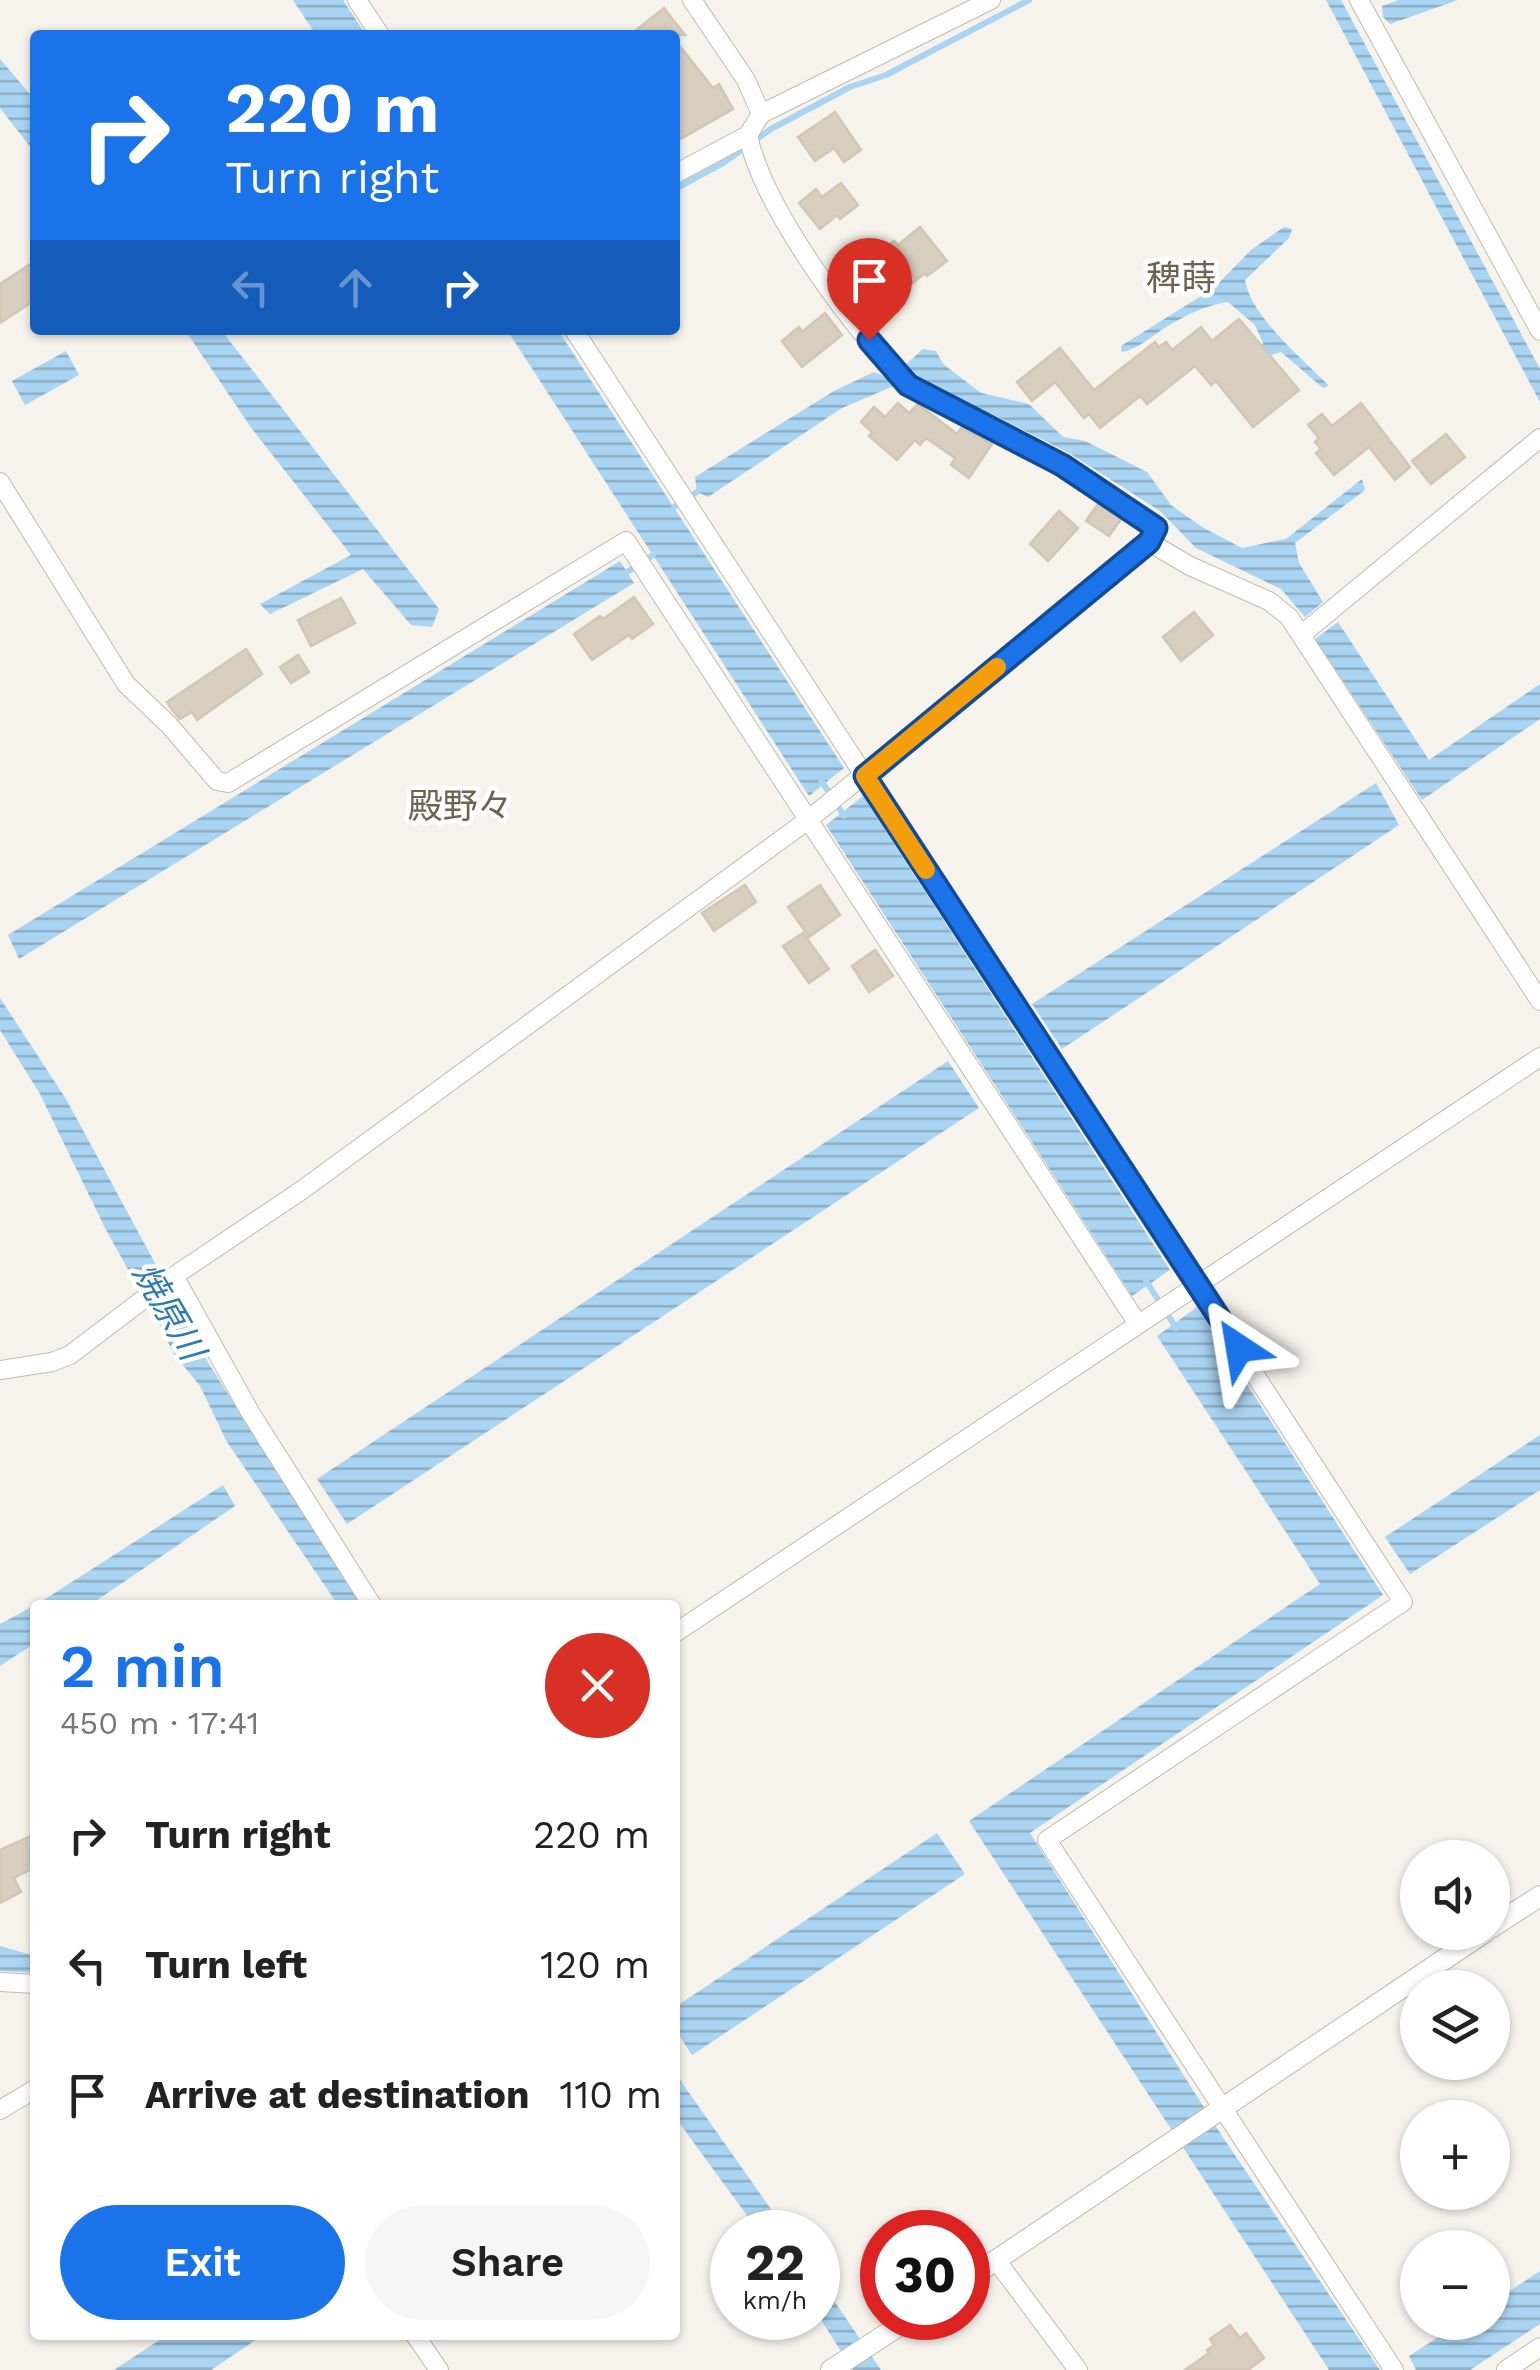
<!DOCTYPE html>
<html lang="en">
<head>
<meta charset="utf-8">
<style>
  :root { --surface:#fff; --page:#f6f6f6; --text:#222; --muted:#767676; --accent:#1a73e8 }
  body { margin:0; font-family:"Work Sans","Noto Sans JP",sans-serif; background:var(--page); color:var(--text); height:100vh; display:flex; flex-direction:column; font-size:38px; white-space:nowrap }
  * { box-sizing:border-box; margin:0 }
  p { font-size:32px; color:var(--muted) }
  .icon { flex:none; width:55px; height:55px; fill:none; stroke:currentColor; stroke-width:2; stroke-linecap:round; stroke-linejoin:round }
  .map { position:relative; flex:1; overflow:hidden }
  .sheet { position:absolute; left:30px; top:1600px; width:650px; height:740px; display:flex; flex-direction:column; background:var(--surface); border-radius:10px; box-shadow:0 2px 8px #0004 }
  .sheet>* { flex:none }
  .hud { position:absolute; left:30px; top:30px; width:650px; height:305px; border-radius:10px; box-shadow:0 2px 8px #0004; background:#1a73e8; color:#fff; overflow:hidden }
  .tools { position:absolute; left:1400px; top:1840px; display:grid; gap:20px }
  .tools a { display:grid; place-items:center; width:110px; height:110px; border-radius:50%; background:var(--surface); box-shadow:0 2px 8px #0004; font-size:50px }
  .speed { position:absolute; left:710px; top:2210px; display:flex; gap:20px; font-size:50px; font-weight:700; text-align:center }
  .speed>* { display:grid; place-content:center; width:130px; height:130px; border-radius:50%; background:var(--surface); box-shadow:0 2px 8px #0004; line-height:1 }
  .speed small { font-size:25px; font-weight:400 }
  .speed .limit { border:15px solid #d22; background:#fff; color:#111 }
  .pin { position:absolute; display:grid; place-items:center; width:85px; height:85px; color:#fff; margin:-102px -42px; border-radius:50% 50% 50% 0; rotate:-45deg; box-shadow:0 0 10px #0007 }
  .pin .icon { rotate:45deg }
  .me { position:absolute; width:110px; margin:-55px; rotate:327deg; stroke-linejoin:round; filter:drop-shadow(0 0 8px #0008) }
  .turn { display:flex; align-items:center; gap:35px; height:210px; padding:0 30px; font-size:45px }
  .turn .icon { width:130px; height:130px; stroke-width:2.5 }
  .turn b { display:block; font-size:70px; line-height:85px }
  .lanes { display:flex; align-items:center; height:95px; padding:0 30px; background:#0003; justify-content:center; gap:50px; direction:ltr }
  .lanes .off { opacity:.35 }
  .round { display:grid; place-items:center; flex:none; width:105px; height:105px; border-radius:52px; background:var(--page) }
  .head { display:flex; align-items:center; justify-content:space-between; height:170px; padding:0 30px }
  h1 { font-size:60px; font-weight:600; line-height:75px; color:var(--accent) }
  .action { display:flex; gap:20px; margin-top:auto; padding:20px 30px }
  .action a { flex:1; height:115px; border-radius:60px; background:var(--accent); color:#fff; font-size:40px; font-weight:600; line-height:115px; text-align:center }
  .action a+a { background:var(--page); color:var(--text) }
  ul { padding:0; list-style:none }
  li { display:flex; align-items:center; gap:30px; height:130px; padding:0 30px }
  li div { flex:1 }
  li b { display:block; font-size:38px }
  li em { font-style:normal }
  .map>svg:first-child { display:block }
  .water { fill:url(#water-rules) }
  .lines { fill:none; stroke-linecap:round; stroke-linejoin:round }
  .stream { stroke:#a9d4f2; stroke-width:6 }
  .building { fill:#d8cfc1; stroke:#d3c7b4; stroke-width:2.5 }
  .minor-casing { stroke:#c2bbae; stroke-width:20 }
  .tertiary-casing { stroke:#c2bbae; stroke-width:22 }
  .minor { stroke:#fff; stroke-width:18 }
  .tertiary { stroke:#fff; stroke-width:20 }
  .route-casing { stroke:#114b97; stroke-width:25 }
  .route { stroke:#1a73e8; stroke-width:18 }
  .slow { stroke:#f59e0b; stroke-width:18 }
  .labels { text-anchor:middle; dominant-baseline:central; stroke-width:9; stroke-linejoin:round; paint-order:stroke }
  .neighbourhood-label { font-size:35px; fill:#6e6250; stroke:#fff }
  .water-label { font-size:35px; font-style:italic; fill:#2e7ab2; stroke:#fff }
</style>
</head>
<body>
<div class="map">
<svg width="1540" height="2370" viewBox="0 0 1540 2370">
  <defs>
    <pattern id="water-rules" width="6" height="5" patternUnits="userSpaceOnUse" patternTransform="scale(2.5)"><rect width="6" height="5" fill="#a9d4f2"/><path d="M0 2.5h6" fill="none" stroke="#8caec5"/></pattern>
  </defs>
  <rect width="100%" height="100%" fill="#f6f3ec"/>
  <g class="water">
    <polygon points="293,0 343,0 366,35 316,35"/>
    <polygon points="1326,0 1341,0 1540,369 1540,402"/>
    <polygon points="1399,0 1458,0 1390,24 1383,17 1382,6"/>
    <polygon points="0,59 35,100 35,153 0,108"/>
    <path d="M 1284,227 L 1292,229 L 1289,238 L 1245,280 C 1251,317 1302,358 1329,386 L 1323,388 L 1281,352 L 1250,361 L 1263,343 L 1255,325 L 1228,302 C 1206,305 1184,316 1166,327 C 1152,336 1138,349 1122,352 L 1121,346 L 1214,288 L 1251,250 Z"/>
    <polygon points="185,330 221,330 439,609 432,627 411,625 363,569 270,614 260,604 351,555 252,429"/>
    <polygon points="507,330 558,330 844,768 809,796"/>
    <polygon points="923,349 936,351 943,364 981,393 1029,404 1063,437 1085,441 1147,472 1171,505 1202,527 1242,548 1286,539 1362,479 1365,490 1295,543 1299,563 1323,602 1305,617 1281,589 1196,548 1160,511 1069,453 992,414 962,405 909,374 896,385 842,408 708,497 697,492 695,477 834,391 874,372 890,379"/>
    <polygon points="66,351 79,375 25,405 12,381"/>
    <polygon points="620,561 634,583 19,959 8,935"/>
    <polygon points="1338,622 1429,760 1540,684 1540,719 1422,800 1315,639"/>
    <polygon points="1376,783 1399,825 1062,1049 1032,1004"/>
    <polygon points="863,796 1170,1270 1132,1296 826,825"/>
    <polygon points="0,998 66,1099 162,1276 141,1293 105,1228 40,1094 0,1030"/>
    <polygon points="948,1061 979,1108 347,1524 317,1479"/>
    <polygon points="171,1293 209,1364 361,1605 338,1605 227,1442 200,1386 174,1354 151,1308"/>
    <polygon points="1197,1307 1383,1595 1030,1833 1224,2139 1380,2370 1329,2370 969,1821 1320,1584 1157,1336"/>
    <polygon points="1540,1435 1540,1490 1410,1574 1385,1537"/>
    <polygon points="223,1485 235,1506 90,1605 36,1605"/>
    <polygon points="35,1605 35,1643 0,1666 0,1624"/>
    <polygon points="937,1833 965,1874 692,2055 675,2029 675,2007"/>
    <polygon points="0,1946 35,1956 35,1973 0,1971"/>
    <polygon points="675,2073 787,2232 759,2232 675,2117"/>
    <polygon points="1540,2271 1540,2324 1470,2370 1416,2370 1409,2356 1460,2323 1492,2322 1493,2302"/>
    <polygon points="818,2277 881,2370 853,2370 818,2315"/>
    <polygon points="167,2335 263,2335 211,2370 114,2370"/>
  </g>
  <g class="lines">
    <g class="stream">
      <polyline points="675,189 723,163 771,129 850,87 886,75 1029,0"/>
      <polyline points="674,507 697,492"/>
      <polyline points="627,572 653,555"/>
      <polyline points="821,780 844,816"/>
      <polyline points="1145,1279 1176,1328"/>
    </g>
  </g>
  <g class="building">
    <polygon points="664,8 685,35 630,35"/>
    <polygon points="675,40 713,88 719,84 733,109 675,142"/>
    <polygon points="835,112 861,150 844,162 834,148 815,161 798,137"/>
    <polygon points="841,183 858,205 840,219 837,215 820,229 799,203 816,189 822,197"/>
    <polygon points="920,227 947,261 927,276 925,273 884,306 857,271 894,241 898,245"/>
    <polygon points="35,261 35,300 0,323 0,284"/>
    <polygon points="825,313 842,335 802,367 782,341 799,327 802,332"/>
    <polygon points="1239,319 1299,390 1253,427 1216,381 1211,385 1195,366 1147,404 1140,396 1100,428 1089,414 1084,418 1055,382 1032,401 1017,382 1060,348 1094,390 1155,342 1159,347 1166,342 1172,350 1201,327 1212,341"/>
    <polygon points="898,403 909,413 918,404 957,434 961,428 992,444 969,478 951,465 955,458 926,438 920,445 915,440 897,460 869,436 872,432 861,422 874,407 885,417"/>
    <polygon points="1361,403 1410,467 1395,480 1369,447 1334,475 1316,453 1321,449 1315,442 1319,438 1308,425 1322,414 1332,426"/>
    <polygon points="1446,434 1465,457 1431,484 1412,461"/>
    <polygon points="1098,504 1121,519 1109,536 1086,521"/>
    <polygon points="1059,511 1078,528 1048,561 1030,544"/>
    <polygon points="634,597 653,624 632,639 629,635 592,660 574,634 600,616 603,619"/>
    <polygon points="341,598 355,623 311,646 298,620"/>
    <polygon points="1194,612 1213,635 1181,661 1163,637"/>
    <polygon points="246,649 262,674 197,720 192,712 180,719 173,711 167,702"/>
    <polygon points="298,655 309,672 291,683 280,667"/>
    <polygon points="745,885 756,902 714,931 702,913"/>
    <polygon points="820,885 840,915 809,937 788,907"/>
    <polygon points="803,933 829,969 809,983 783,946"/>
    <polygon points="875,950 893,976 869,992 852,966"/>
    <polygon points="35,1834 35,1867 14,1878 21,1892 0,1903 0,1850"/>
    <polygon points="1230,2325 1240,2338 1246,2333 1264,2358 1248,2370 1185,2370 1209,2353 1207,2350 1214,2345 1210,2339"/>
  </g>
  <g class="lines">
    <defs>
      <g id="minor">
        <polyline points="357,0 380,35"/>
        <polyline points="692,0 746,80 761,114"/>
        <polyline points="1359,0 1540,331"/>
        <polyline points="675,174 748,135 761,114 991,0"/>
        <polyline points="574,330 1403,1602 1047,1840 1394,2370"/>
        <polyline points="0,482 126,684 169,725 217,781 228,783 626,541 1138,1324"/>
        <polyline points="1149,542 1190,566 1269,601 1289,617 1540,1001"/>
        <polyline points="1301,635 1540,438"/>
        <polyline points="174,1276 250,1412 372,1605"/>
        <path d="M 0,1370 L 52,1362 L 70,1355 L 174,1276 L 302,1190 L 808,820 L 1149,542 L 1156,528 C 1078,471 992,431 908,385 C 855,332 762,207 748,135"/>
        <polyline points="675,1633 1540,1057"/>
        <polyline points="0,1982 35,1984"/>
        <polyline points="0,2110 35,2089"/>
        <polyline points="996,2260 1078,2370"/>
        <polyline points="415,2335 439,2370"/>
        <polyline points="1506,2370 1540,2347"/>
      </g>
      <g id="tertiary">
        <polyline points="1492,1927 1540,1896"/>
        <polyline points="968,2279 1485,1932"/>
        <polyline points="831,2370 911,2318"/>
      </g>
    </defs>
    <use href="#minor" class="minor-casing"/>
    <use href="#tertiary" class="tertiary-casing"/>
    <use href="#minor" class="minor"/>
    <use href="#tertiary" class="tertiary"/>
  </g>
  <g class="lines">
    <defs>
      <polyline id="route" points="869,340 908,385 1062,465 1156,528 1149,542 865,776 1239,1348"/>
    </defs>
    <use href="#route" class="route-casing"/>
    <use href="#route" class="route"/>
    <polyline class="slow" points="926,870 865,776 997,667"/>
  </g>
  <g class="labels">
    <g class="neighbourhood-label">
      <text x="1181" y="278">稗蒔</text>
      <text x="460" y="806">殿野々</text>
    </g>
    <g class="water-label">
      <text transform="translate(169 1311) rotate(60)">焼原川</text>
    </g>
  </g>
</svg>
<div class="tools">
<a><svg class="icon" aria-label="sound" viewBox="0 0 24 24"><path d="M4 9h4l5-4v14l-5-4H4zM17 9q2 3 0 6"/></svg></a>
<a><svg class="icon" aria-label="layers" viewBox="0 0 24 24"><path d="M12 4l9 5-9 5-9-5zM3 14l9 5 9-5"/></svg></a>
<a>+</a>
<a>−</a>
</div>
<div class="speed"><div>22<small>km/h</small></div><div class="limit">30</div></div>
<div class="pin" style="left:869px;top:340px;background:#d93025"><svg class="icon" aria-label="arrive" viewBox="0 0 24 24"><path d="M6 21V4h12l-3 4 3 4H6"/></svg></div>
<svg class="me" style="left:1239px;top:1348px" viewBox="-20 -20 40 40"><path d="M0-17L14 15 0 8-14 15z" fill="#1a73e8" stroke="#fff" stroke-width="4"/></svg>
<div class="hud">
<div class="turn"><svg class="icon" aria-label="right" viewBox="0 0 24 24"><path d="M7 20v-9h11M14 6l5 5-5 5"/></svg><div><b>220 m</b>Turn right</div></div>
<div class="lanes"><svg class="icon off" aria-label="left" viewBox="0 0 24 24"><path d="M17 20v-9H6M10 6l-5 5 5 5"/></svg><svg class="icon off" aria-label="ahead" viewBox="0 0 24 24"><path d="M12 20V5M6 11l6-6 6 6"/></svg><svg class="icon" aria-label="right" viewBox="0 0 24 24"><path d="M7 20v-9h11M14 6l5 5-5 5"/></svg></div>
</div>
<section class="sheet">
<div class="head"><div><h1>2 min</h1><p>450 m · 17:41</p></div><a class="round" style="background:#d93025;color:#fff"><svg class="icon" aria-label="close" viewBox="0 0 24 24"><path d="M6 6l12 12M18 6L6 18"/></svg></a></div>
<ul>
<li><svg class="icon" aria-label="right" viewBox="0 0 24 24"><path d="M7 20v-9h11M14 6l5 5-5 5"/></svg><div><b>Turn right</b></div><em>220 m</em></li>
<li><svg class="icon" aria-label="left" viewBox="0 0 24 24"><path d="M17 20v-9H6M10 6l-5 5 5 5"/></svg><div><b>Turn left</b></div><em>120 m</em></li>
<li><svg class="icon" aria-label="arrive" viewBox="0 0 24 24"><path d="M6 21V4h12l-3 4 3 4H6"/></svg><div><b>Arrive at destination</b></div><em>110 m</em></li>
</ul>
<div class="action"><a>Exit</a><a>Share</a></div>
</section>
</div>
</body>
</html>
